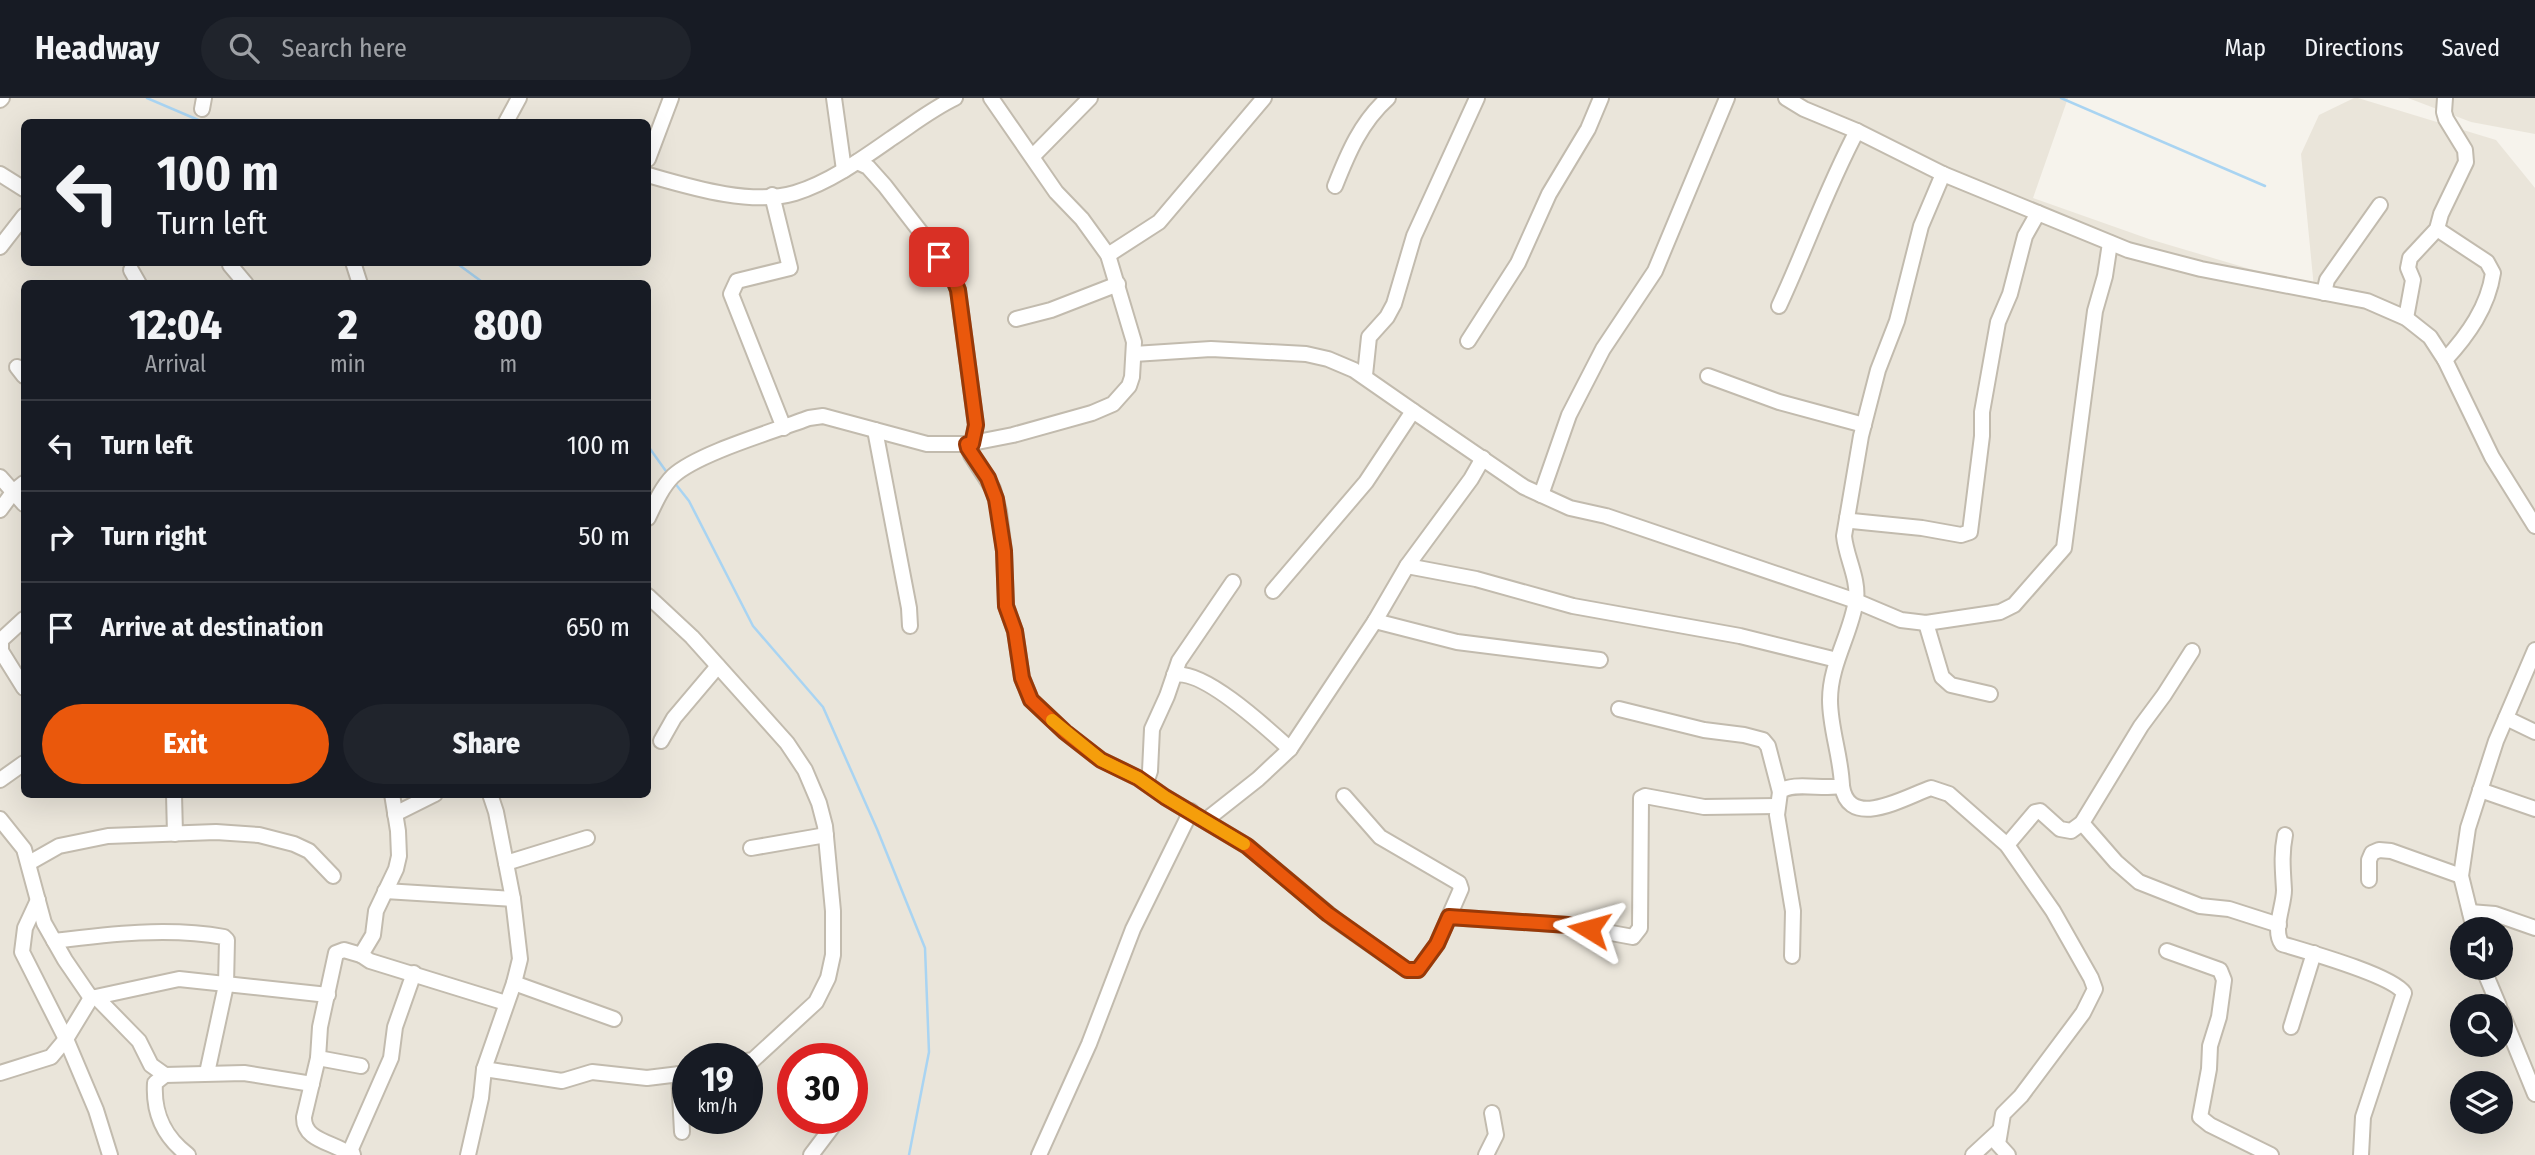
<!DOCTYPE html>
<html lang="en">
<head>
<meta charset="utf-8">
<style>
  :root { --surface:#171b24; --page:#20242c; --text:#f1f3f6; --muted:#9ea1a6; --line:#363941; --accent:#ea580c }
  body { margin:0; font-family:"Fira Sans Condensed",sans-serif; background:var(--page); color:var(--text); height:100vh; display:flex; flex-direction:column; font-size:26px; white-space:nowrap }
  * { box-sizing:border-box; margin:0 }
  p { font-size:23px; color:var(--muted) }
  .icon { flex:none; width:38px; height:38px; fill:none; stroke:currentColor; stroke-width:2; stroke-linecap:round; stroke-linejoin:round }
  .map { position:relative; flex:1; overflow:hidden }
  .details { position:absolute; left:21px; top:182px; width:630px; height:518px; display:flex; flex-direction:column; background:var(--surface); border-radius:10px; box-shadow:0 7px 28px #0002 }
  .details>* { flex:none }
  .banner { position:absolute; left:21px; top:21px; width:630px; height:147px; border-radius:10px; box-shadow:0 7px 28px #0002; background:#171b24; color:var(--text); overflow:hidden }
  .buttons { position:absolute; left:2450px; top:819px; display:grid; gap:14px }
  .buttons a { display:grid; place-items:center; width:63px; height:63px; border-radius:50%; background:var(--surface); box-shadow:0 7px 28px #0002; font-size:35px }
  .speed { position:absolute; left:672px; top:945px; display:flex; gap:14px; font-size:35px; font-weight:700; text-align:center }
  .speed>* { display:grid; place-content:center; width:91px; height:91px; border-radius:50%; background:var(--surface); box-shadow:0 7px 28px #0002; line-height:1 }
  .speed small { font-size:18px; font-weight:400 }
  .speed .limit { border:10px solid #d22; background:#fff; color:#111 }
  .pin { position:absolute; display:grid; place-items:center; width:60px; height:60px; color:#fff; margin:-30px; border-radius:14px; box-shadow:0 4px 10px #0006 }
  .me { position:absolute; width:77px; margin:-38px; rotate:278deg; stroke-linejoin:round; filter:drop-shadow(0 0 5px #0008) }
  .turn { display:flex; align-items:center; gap:24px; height:147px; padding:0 21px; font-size:32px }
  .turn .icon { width:91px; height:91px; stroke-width:2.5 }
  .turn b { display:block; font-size:49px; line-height:60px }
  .eta { display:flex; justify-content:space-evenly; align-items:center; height:119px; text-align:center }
  .eta b { font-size:42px; font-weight:800; line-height:49px }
  .action { display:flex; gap:14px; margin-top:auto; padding:14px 21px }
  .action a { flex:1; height:80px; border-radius:42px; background:var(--accent); color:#fff; font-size:28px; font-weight:800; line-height:80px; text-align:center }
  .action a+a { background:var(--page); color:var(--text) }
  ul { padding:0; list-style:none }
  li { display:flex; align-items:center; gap:21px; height:91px; padding:0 21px; border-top:2px solid var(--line) }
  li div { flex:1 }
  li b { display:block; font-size:26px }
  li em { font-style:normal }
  header { display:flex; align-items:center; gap:42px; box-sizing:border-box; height:98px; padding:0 35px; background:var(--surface); border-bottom:2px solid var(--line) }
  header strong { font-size:33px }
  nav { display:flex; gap:38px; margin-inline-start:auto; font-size:24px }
  .search { width:490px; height:63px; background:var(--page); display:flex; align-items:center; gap:18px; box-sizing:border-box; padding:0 24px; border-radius:38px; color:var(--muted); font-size:26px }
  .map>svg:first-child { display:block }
  .residential { fill:#eae5da; fill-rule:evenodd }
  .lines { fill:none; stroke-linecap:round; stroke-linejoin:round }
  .stream { stroke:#a9d4f2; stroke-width:2.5 }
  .minor-casing { stroke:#c2bbae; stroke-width:18 }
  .minor { stroke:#fff; stroke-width:14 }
  .route-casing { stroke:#983908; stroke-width:18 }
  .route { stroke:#ea580c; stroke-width:12 }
  .slow { stroke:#f59e0b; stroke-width:12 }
</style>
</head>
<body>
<header>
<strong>Headway</strong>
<div class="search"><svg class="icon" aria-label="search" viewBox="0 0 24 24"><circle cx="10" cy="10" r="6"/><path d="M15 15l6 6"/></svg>Search here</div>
<nav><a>Map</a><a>Directions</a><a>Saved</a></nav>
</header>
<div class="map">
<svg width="2535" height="1057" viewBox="0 0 2535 1057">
  <rect width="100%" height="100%" fill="#f6f3ec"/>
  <g class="residential">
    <path d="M 0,0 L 2068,0 L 2033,100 L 2149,141 L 2314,190 L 2301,56 L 2319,17 L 2354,0 L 2358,0 L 2496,42 L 2535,90 L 2535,1057 L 0,1057 ZM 24,24 L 648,24 L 648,164 L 24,164 ZM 24,186 L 648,186 L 648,696 L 24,696 ZM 2462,831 L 2501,831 L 2501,870 L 2462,870 ZM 2462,908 L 2501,908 L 2501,947 L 2462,947 ZM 688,961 L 747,961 L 747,1020 L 688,1020 ZM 793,961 L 852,961 L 852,1020 L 793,1020 ZM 2462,985 L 2501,985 L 2501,1024 L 2462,1024 Z"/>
    <polygon points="2408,0 2535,0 2535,36 2471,24"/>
  </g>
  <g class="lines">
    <g class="stream">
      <polyline points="147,0 203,24"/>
      <polyline points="2061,0 2265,88"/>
      <polyline points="455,164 485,186"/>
      <polyline points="648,348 668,376"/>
      <polyline points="674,384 689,403 753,528 823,609 877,731 925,850 929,954 909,1057"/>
    </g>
    <defs>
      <g id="minor">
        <polyline points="834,0 844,72"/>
        <polyline points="1786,0 1804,11 1857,33 1943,76 2128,152 2201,171 2367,203 2406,220 2430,239 2445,262 2492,359 2535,428"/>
        <polyline points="0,2 2,0"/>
        <polyline points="202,11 204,0"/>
        <polyline points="506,24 519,0"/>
        <polyline points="1033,58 1090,0"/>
        <polyline points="648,61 671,0"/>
        <polyline points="857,64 868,69 885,88 950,172 958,192 976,327 972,346"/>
        <polyline points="0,76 24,91"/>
        <path d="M 648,77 C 690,89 751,108 795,95 C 830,84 862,61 892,40 C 913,26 932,11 955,0"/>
        <path d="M 1335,88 C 1348,55 1361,24 1388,0"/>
        <polyline points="772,97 790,170 737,183 731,196 784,330"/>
        <path d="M 2437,131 L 2487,164 L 2493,175 C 2488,209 2468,237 2445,262"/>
        <polyline points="0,149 24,118"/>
        <polyline points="1108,157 1159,124 1264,0"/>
        <polyline points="353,164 360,186"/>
        <polyline points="230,167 246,186"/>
        <polyline points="131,172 139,186"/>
        <polyline points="2324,195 2327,182 2380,107"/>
        <path d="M 1779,208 C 1806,150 1827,89 1857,33"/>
        <polyline points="2406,220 2413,182 2408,170 2410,160 2437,131 2441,116 2466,64 2465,52 2446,21 2444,14 2445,0"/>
        <polyline points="1016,221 1051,212 1118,186"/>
        <polyline points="1468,243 1518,165 1549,96 1588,31 1601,0"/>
        <polyline points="1134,256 1211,251 1306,256 1328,261 1354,272 1413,313 1366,384 1273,493"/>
        <polyline points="17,269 24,278"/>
        <polyline points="1365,277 1369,239 1387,219 1394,206 1414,138 1477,0"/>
        <polyline points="1708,278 1779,304 1864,327"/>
        <polyline points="1413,313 1524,389 1570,410 1606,418 1856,503 1901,522 1926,525 2000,514 2014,507 2064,450 2095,213 2105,178 2110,145"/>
        <polyline points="875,332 909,510 910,528"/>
        <polyline points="967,346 971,357 993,391 999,413 1004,453 1006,508 1015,533 1022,580 1031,602 1065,634 1101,662 1138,680 1165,699 1247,748 1337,823 1407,872 1418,872 1437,846 1461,791 1459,785 1380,739 1344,698"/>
        <polyline points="0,379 24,406"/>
        <polyline points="1541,397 1569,317 1603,251 1655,173 1727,0"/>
        <polyline points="0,412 14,393 24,385"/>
        <path d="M 648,420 C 655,405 662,389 673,378 C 698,355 775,333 809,320 L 823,318 L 927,346 L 967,346 L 1013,337 L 1092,315 L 1113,306 L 1129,288 L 1132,279 L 1134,244 L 1108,157 L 1082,121 L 1056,94 L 991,0"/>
        <polyline points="1847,420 1852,423 1922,430 1961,437 1970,434 1982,338 1982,314 1998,224 2010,196 2025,138 2038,115"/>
        <polyline points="1407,468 1476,481 1573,508 1740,538 1837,562"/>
        <polyline points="648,498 692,539 787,645 805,672 819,705 825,728 833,813 833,857 828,880 816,904 753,962 747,963"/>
        <polyline points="24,521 1,542 1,553 24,590"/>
        <polyline points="1375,523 1457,544 1600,562"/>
        <polyline points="1926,525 1942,579 1951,587 1990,596"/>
        <path d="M 1174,577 C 1203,570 1269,632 1290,651"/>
        <polyline points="1619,611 1704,632 1744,637 1763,642 1768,648 1780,694"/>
        <polyline points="2506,620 2535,634"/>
        <polyline points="661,643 674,620 718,568"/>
        <polyline points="0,682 24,665"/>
        <polyline points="1146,685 1150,673 1152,631 1167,598 1179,563 1233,484"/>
        <path d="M 1842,688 C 1849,733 1905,699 1931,690 L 1949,696 L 2007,747 L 2053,813 L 2091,880 L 2095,891 L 2083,915 L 2021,998 L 2003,1016 L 1998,1046 L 2008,1057"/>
        <polyline points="2480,692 2535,711"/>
        <polyline points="174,696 175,736"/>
        <polyline points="395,716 435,696"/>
        <polyline points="0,721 24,751 44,825 65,862 91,900"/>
        <polyline points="1206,722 1258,681 1290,651 1375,523 1407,468 1471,381 1483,360"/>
        <polyline points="2082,725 2116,764 2139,784 2200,808 2229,811 2279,827"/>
        <path d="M 2285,737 C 2281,757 2283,773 2284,792 C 2284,808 2272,832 2282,846 C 2305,853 2392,877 2404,895 L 2363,1019 L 2361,1057"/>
        <polyline points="2007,747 2035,714 2040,713 2060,731 2071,733 2082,725 2141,628 2164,597 2192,553"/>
        <polyline points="751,750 826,737"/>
        <polyline points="29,765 59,748 108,738 216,734 259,737 294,746 309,753 333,778"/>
        <polyline points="506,765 587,740"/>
        <polyline points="2369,782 2369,762 2372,755 2379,752 2391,753 2461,778"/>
        <polyline points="385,793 513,801"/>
        <polyline points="38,802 25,830 22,854 66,941 96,1012 110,1057"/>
        <polyline points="2470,814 2495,816 2535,830"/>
        <polyline points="1449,819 1568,827 1633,839 1640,830 1641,700 1645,698 1704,709 1777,708"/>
        <polyline points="2474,831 2461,778 2468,730 2496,643 2535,552"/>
        <path d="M 54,843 C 110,836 168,829 224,839 L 227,842 L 226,887 L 207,975"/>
        <polyline points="2167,853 2220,872 2224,882 2219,919 2210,948 2209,971 2200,1019 2210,1027 2271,1057"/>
        <polyline points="361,857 370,863 506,905"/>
        <path d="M 1792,858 L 1793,813 L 1777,717 L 1780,694 C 1791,683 1823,692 1842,688 C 1841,658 1830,631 1830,602 C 1830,566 1851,536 1856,502 C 1859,481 1846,459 1844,438 L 1861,338 L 1878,272 L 1897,223 L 1921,128 L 1943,76"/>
        <polyline points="2483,870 2499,908"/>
        <polyline points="514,885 614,921"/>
        <polyline points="96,899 139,943 151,967 165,977 244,975 312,986"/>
        <polyline points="91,900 179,881 328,897"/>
        <polyline points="2501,913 2535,996"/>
        <polyline points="2291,929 2314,855"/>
        <polyline points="318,960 361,968"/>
        <polyline points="484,971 562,983 592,974 647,980 688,975"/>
        <polyline points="0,975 51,959 66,941 91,900"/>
        <polyline points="679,976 682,1034"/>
        <path d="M 165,977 L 155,985 C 153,1016 164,1039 188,1057"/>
        <path d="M 351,1057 C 334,1044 303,1043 304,1019 L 318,960 L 320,929 L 336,855 L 344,852 L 361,857 L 373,837 L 376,813 L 396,771 L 399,758 L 398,733 L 392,696"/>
        <polyline points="353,1057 351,1051 391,960 395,929 414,875"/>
        <polyline points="468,1057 481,1000 484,971 514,885 520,861 513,801 496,714 490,696"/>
        <polyline points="811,1057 839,1020"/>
        <polyline points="1039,1057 1089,946 1133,831 1191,713"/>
        <polyline points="1486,1057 1496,1037 1492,1015"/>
        <polyline points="1973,1057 1999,1033"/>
      </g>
    </defs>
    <use href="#minor" class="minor-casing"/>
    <use href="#minor" class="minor"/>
  </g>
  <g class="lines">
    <defs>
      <polyline id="route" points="939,159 950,172 958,192 976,327 972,346 967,346 968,350 988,380 996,401 1004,453 1006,508 1015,533 1022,580 1031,602 1065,634 1101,662 1138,680 1165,699 1247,748 1328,816 1407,872 1418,872 1437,846 1449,819 1568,827 1589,831"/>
    </defs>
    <use href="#route" class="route-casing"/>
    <use href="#route" class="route"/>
    <polyline class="slow" points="1052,622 1101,662 1138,680 1165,699 1244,746"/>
  </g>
</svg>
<div class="buttons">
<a><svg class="icon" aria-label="sound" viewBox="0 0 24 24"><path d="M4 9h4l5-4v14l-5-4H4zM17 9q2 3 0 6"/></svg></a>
<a><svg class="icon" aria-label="search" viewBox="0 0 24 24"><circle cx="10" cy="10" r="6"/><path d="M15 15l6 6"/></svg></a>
<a><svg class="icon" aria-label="layers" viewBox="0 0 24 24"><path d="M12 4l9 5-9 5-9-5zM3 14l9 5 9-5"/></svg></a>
</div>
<div class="speed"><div>19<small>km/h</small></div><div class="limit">30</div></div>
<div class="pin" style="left:939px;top:159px;background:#d93025"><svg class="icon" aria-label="arrive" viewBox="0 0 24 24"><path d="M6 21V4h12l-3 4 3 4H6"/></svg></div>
<svg class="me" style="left:1589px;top:831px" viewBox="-20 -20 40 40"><path d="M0-17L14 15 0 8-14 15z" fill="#ea580c" stroke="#fff" stroke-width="4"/></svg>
<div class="banner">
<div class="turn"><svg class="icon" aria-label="left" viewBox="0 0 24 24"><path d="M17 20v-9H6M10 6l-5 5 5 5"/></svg><div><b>100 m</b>Turn left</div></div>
</div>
<section class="details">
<div class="eta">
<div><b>12:04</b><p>Arrival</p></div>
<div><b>2</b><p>min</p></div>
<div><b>800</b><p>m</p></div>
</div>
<ul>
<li><svg class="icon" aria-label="left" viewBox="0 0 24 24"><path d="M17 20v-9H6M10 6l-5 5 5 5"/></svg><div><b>Turn left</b></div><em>100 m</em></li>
<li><svg class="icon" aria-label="right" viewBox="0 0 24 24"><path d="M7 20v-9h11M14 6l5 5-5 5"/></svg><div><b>Turn right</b></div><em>50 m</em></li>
<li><svg class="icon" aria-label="arrive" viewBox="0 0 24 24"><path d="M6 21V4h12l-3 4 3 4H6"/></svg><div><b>Arrive at destination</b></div><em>650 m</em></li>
</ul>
<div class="action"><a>Exit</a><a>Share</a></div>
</section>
</div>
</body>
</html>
